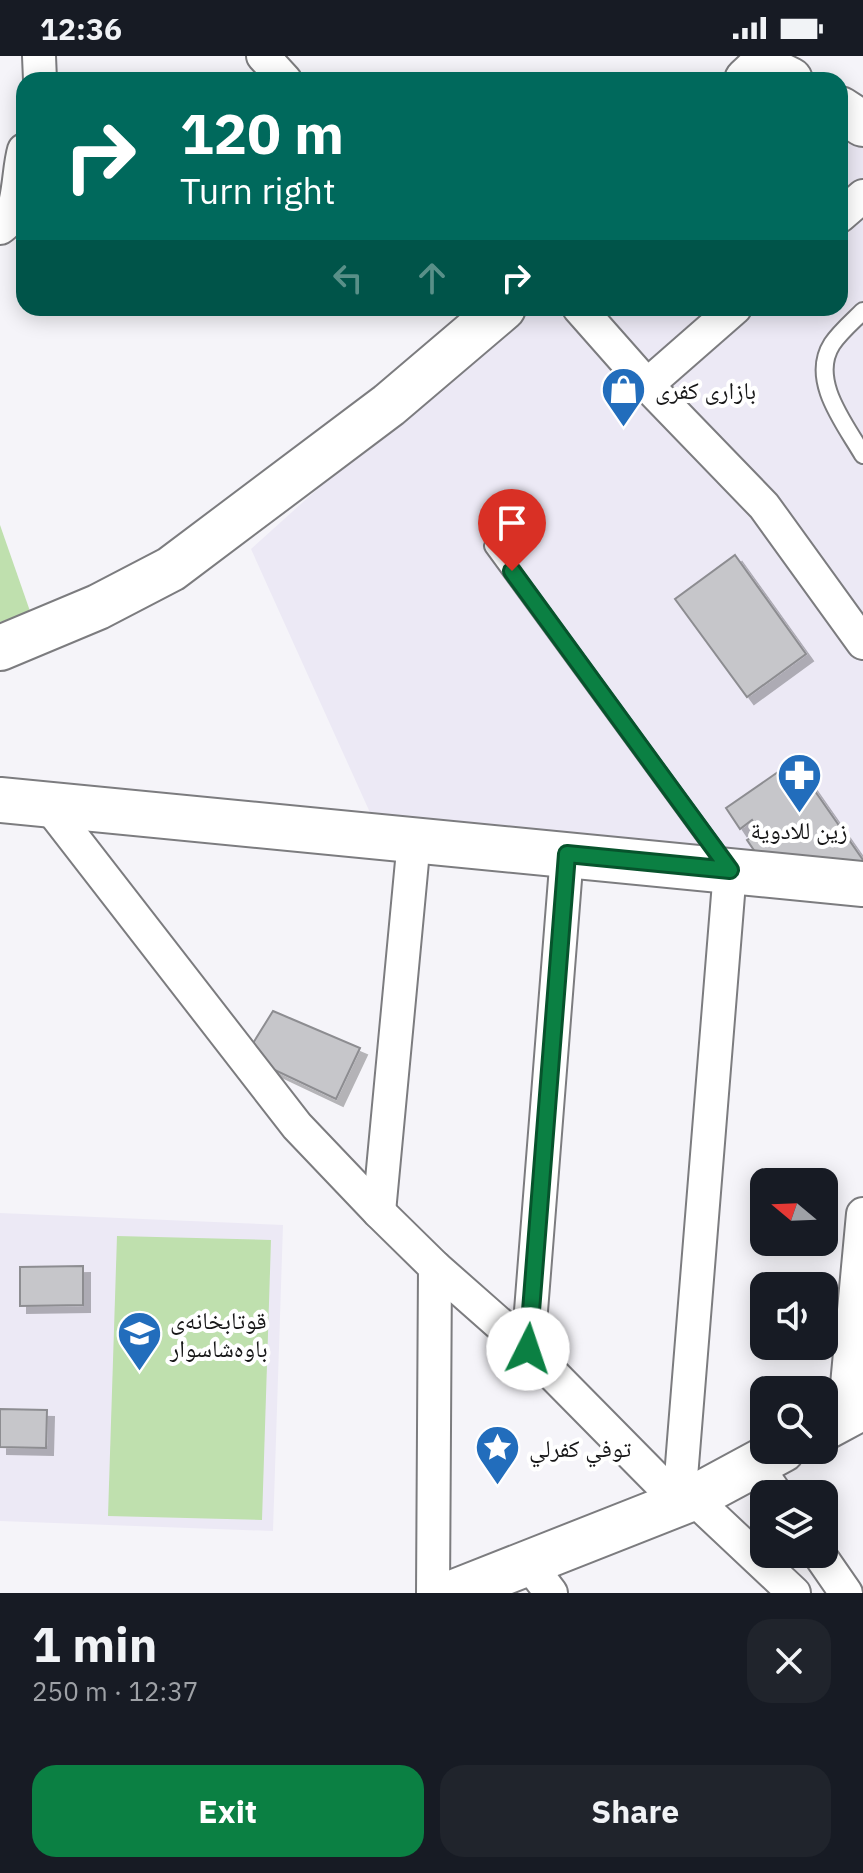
<!DOCTYPE html>
<html lang="en">
<head>
<meta charset="utf-8">
<style>
  :root { --surface:#171b24; --page:#20242c; --text:#f1f3f6; --muted:#9ea1a6; --accent:#0b8043 }
  body { margin:0; font-family:"IBM Plex Sans","Noto Naskh Arabic",sans-serif; background:var(--page); color:var(--text); height:100vh; display:flex; flex-direction:column; font-size:30px; white-space:nowrap }
  * { box-sizing:border-box; margin:0 }
  p { font-size:26px; color:var(--muted) }
  .icon { flex:none; width:44px; height:44px; fill:none; stroke:currentColor; stroke-width:2; stroke-linecap:round; stroke-linejoin:round }
  .map { position:relative; height:1537px; overflow:hidden }
  .drawer { display:flex; flex-direction:column; background:var(--surface); flex:1 }
  .drawer>* { flex:none }
  .guide { position:absolute; left:16px; top:16px; width:832px; height:244px; border-radius:24px; box-shadow:0 4px 20px #0003; background:#00695c; color:#fff; overflow:hidden }
  .needle { width:52px; rotate:289deg }
  .fabs { position:absolute; left:750px; top:1112px; display:grid; gap:16px }
  .fabs a { display:grid; place-items:center; width:88px; height:88px; border-radius:16px; background:var(--surface); box-shadow:0 4px 20px #0003; font-size:40px }
  .pin { position:absolute; display:grid; place-items:center; width:68px; height:68px; color:#fff; margin:-82px -34px; border-radius:50% 50% 50% 0; rotate:-45deg; box-shadow:0 0 8px #0007 }
  .pin .icon { rotate:45deg }
  .me { position:absolute; width:88px; margin:-44px; rotate:4deg; stroke-linejoin:round; filter:drop-shadow(0 0 6px #0008) }
  .turn { display:flex; align-items:center; gap:28px; height:168px; padding:0 32px; font-size:36px }
  .turn .icon { width:104px; height:104px; stroke-width:2.5 }
  .turn b { display:block; font-size:56px; line-height:68px }
  .lanes { display:flex; align-items:center; height:76px; padding:0 32px; background:#0003; justify-content:center; gap:40px; direction:ltr }
  .lanes .off { opacity:.35 }
  .round { display:grid; place-items:center; flex:none; width:84px; height:84px; border-radius:24px; background:var(--page) }
  .head { display:flex; align-items:center; justify-content:space-between; height:136px; padding:0 32px }
  h1 { font-size:48px; font-weight:800; line-height:60px }
  .cta { display:flex; gap:16px; margin-top:auto; padding:16px 32px }
  .cta a { flex:1; height:92px; border-radius:24px; background:var(--accent); color:#fff; font-size:32px; font-weight:800; line-height:92px; text-align:center }
  .cta a+a { background:var(--page); color:var(--text) }
  .status { display:flex; justify-content:space-between; align-items:center; height:56px; padding:0 40px; background:var(--surface); direction:ltr }
  .status svg { height:22px; fill:currentColor }
  .map>svg:first-child { display:block }
  .built { fill:#ece9f5 }
  .green { fill:#bfe0ae }
  .building { fill:#c6c6ca; stroke:#8d8d91; stroke-width:2; filter:url(#shadow) }
  .lines { fill:none; stroke-linecap:round; stroke-linejoin:round }
  .lane-casing { stroke:#7c7c7f; stroke-width:20 }
  .street-casing { stroke:#7c7c7f; stroke-width:36 }
  .secondary-casing { stroke:#7c7c7f; stroke-width:48 }
  .lane { stroke:#fff; stroke-width:16 }
  .street { stroke:#fff; stroke-width:32 }
  .secondary { stroke:#fff; stroke-width:44 }
  .route-casing { stroke:#07532c; stroke-width:20 }
  .route { stroke:#0b8043; stroke-width:14 }
  .labels { text-anchor:middle; dominant-baseline:central; stroke-width:8; stroke-linejoin:round; paint-order:stroke }
  .poi-label { font-size:24px; fill:#171718; stroke:#fff; text-anchor:start }
</style>
</head>
<body>
<div class="status"><b>12:36</b><svg viewBox="0 0 49 12"><path d="M0 12V9h3v3zM5 12V6h3v6zM10 12V3h3v9zM15 12V0h3v12zM26 1h20v11H26zM47 4h2v5h-2z"/></svg></div>
<div class="map">
<svg width="863" height="1537" viewBox="0 0 863 1537">
  <defs>
    <filter id="shadow"><feDropShadow dx="7" dy="7" stdDeviation="0" flood-color="#0004"/></filter>
  </defs>
  <rect width="100%" height="100%" fill="#f5f4f9"/>
  <g class="built">
    <polygon points="840,73 863,85 863,811 372,761 251,493 518,252 840,252"/>
    <polygon points="0,1157 283,1169 273,1475 0,1465"/>
  </g>
  <g class="green">
    <polygon points="0,469 31,558 0,566"/>
    <polygon points="117,1180 271,1184 262,1464 108,1460"/>
  </g>
  <g class="building">
    <polygon points="735,499 806,598 747,641 675,543"/>
    <polygon points="794,705 863,804 863,810 760,803 747,784 760,776 752,764 740,773 726,752"/>
    <polygon points="273,955 360,992 336,1043 245,1000"/>
    <polygon points="83,1210 83,1249 20,1250 20,1211"/>
    <polygon points="0,1353 47,1354 46,1392 0,1391"/>
  </g>
  <g class="lines">
    <defs>
      <g id="lane">
        <path d="M 863,255 C 853,265 840,276 832,288 C 809,324 845,368 863,399"/>
        <polyline points="493,490 726,809"/>
      </g>
      <g id="street">
        <polyline points="39,0 40,24"/>
        <polyline points="263,0 285,24"/>
        <polyline points="840,160 863,140"/>
        <path d="M 0,172 C 21,160 17,117 24,94"/>
        <polyline points="579,252 647,329 764,450 863,587"/>
        <polyline points="647,329 735,252"/>
        <polyline points="48,749 297,1070 379,1156 435,1211 528,1293 679,1446"/>
        <polyline points="379,1156 414,784"/>
        <polyline points="528,1293 567,798"/>
        <polyline points="844,1361 863,1158"/>
        <polyline points="755,1408 776,1438"/>
        <polyline points="693,1442 794,1537"/>
        <polyline points="679,1446 730,814"/>
        <polyline points="819,1498 846,1537"/>
        <polyline points="529,1508 551,1537"/>
        <polyline points="433,1537 435,1211"/>
      </g>
      <g id="secondary">
        <polyline points="747,24 762,10 790,24"/>
        <polyline points="840,53 863,68"/>
        <polyline points="0,592 98,551 171,513 389,349 503,252"/>
        <polyline points="0,744 863,828"/>
        <polyline points="824,1372 863,1351"/>
        <polyline points="452,1537 693,1442 782,1394"/>
      </g>
    </defs>
    <use href="#lane" class="lane-casing"/>
    <use href="#street" class="street-casing"/>
    <use href="#secondary" class="secondary-casing"/>
    <use href="#lane" class="lane"/>
    <use href="#street" class="street"/>
    <use href="#secondary" class="secondary"/>
  </g>
  <g class="lines">
    <defs>
      <polyline id="route" points="512,515 730,814 567,798 528,1293"/>
    </defs>
    <use href="#route" class="route-casing"/>
    <use href="#route" class="route"/>
  </g>
  <defs>
    <symbol id="shop-pin" viewBox="-11 -11 22 30"><path d="M0 17L-7.5 6A9.5 9.5 0 1 1 7.5 6Z" fill="#226dbc" stroke="#fff"/><path d="M-5-2.5h2.3a2.7 3.5 0 0 1 5.4 0H5L5.5 6h-11ZM-1.5-2.5h3a1.5 2.3 0 0 0-3 0Z" fill="#fff"/></symbol>
    <symbol id="pharmacy-pin" viewBox="-11 -11 22 30"><path d="M0 17L-7.5 6A9.5 9.5 0 1 1 7.5 6Z" fill="#226dbc" stroke="#fff"/><path d="M-2-6h4v4h4v4h-4v4h-4v-4h-4v-4h4Z" fill="#fff"/></symbol>
    <symbol id="school-pin" viewBox="-11 -11 22 30"><path d="M0 17L-7.5 6A9.5 9.5 0 1 1 7.5 6Z" fill="#226dbc" stroke="#fff"/><path d="M0-5L7-2L0 1L-7-2ZM-4 1L0 2.5L4 1V4Q0 6-4 4Z" fill="#fff"/></symbol>
    <symbol id="sight-pin" viewBox="-11 -11 22 30"><path d="M0 17L-7.5 6A9.5 9.5 0 1 1 7.5 6Z" fill="#226dbc" stroke="#fff"/><path d="M0-6L1.8-2.2L6-1.7L2.9 1.2L3.7 5.4L0 3.3L-3.7 5.4L-2.9 1.2L-6-1.7L-1.8-2.2Z" fill="#fff"/></symbol>
  </defs>
  <g fill-rule="evenodd">
    <use href="#shop-pin" x="598" y="308" width="51" height="69"/>
    <use href="#pharmacy-pin" x="774" y="694" width="51" height="69"/>
    <use href="#school-pin" x="114" y="1252" width="51" height="69"/>
    <use href="#sight-pin" x="472" y="1366" width="51" height="69"/>
  </g>
  <g class="labels">
    <g class="poi-label">
      <text x="655" y="334">بازاری کفری</text>
      <text x="799" y="774" text-anchor="middle">زین للادویة</text>
      <text x="170" y="1264">قوتابخانەی<tspan x="170" dy="28">باوەشاسوار</tspan></text>
      <text x="529" y="1392">توفي كفرلي</text>
    </g>
  </g>
</svg>
<div class="fabs">
<a><svg class="needle" viewBox="-14 -14 28 28"><path d="M0-13l5 13h-10z" fill="#e53935"/><path d="M0 13l5-13h-10z" fill="#9ea1a6"/></svg></a>
<a><svg class="icon" aria-label="sound" viewBox="0 0 24 24"><path d="M4 9h4l5-4v14l-5-4H4zM17 9q2 3 0 6"/></svg></a>
<a><svg class="icon" aria-label="search" viewBox="0 0 24 24"><circle cx="10" cy="10" r="6"/><path d="M15 15l6 6"/></svg></a>
<a><svg class="icon" aria-label="layers" viewBox="0 0 24 24"><path d="M12 4l9 5-9 5-9-5zM3 14l9 5 9-5"/></svg></a>
</div>
<div class="pin" style="left:512px;top:515px;background:#d93025"><svg class="icon" aria-label="arrive" viewBox="0 0 24 24"><path d="M6 21V4h12l-3 4 3 4H6"/></svg></div>
<svg class="me" style="left:528px;top:1293px" viewBox="-20 -20 40 40"><circle r="19" fill="#fff"/><path d="M0-13L10 11 0 6-10 11z" fill="#0b8043"/></svg>
<div class="guide">
<div class="turn"><svg class="icon" aria-label="right" viewBox="0 0 24 24"><path d="M7 20v-9h11M14 6l5 5-5 5"/></svg><div><b>120 m</b>Turn right</div></div>
<div class="lanes"><svg class="icon off" aria-label="left" viewBox="0 0 24 24"><path d="M17 20v-9H6M10 6l-5 5 5 5"/></svg><svg class="icon off" aria-label="ahead" viewBox="0 0 24 24"><path d="M12 20V5M6 11l6-6 6 6"/></svg><svg class="icon" aria-label="right" viewBox="0 0 24 24"><path d="M7 20v-9h11M14 6l5 5-5 5"/></svg></div>
</div>
</div>
<section class="drawer">
<div class="head"><div><h1>1 min</h1><p>250 m · 12:37</p></div><a class="round"><svg class="icon" aria-label="close" viewBox="0 0 24 24"><path d="M6 6l12 12M18 6L6 18"/></svg></a></div>
<div class="cta"><a>Exit</a><a>Share</a></div>
</section>
</body>
</html>
